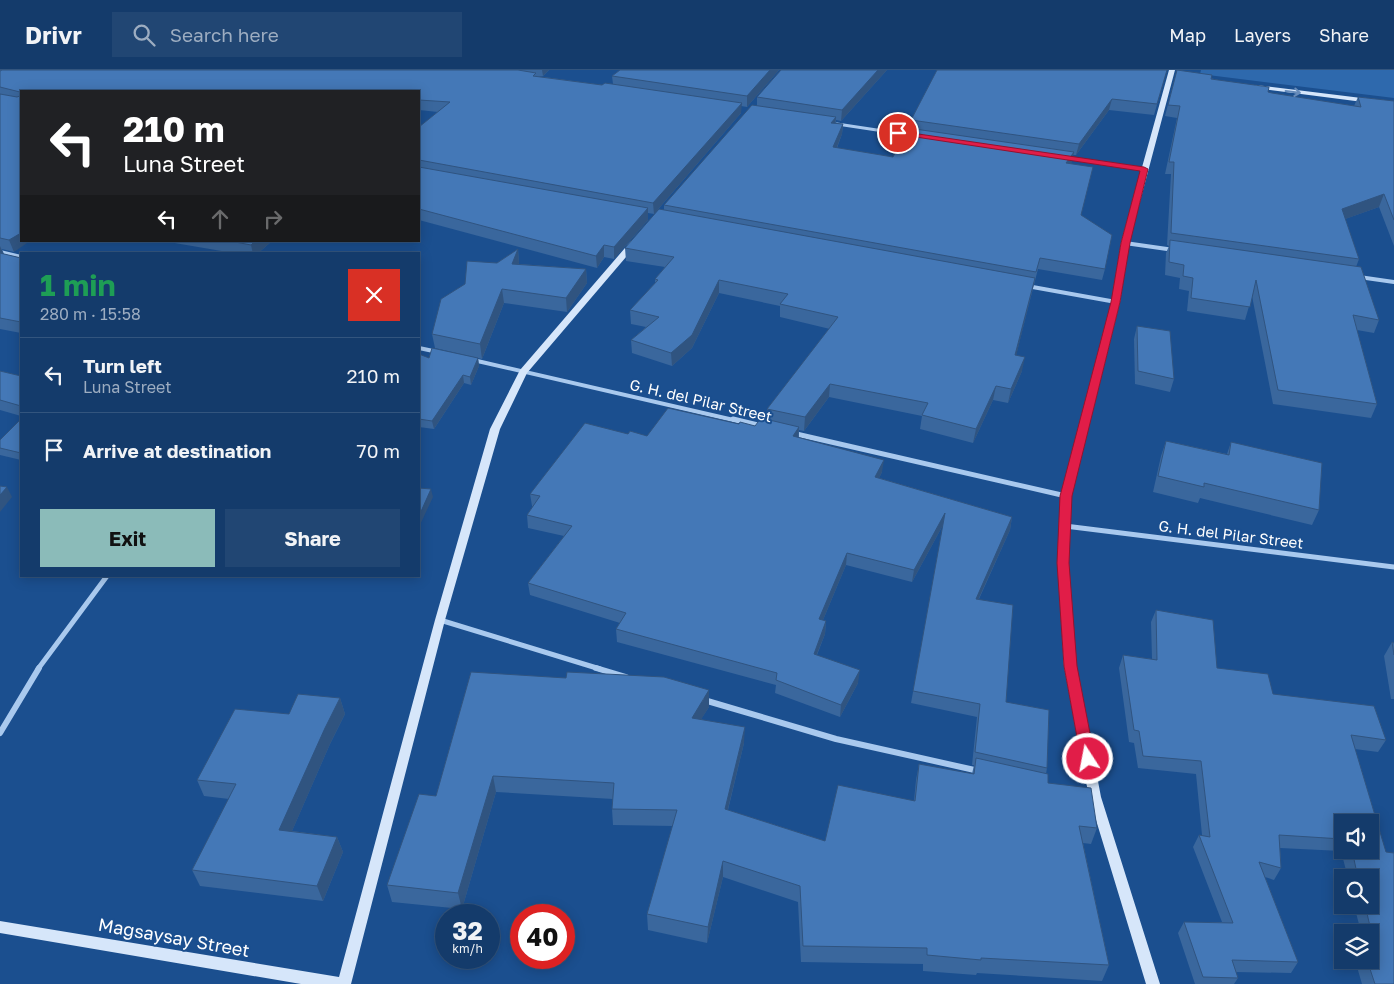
<!DOCTYPE html>
<html lang="en">
<head>
<meta charset="utf-8">
<style>
  :root { --surface:#143b6b; --page:#214673; --text:#f1f3f6; --muted:#9dadc1; --line:#33557e; --accent:#8bbbb9 }
  body { margin:0; font-family:"Golos Text",sans-serif; background:var(--page); color:var(--text); height:100vh; display:flex; flex-direction:column; font-size:19px; white-space:nowrap }
  * { box-sizing:border-box; margin:0 }
  p { font-size:16px; color:var(--muted) }
  .icon { flex:none; width:28px; height:28px; fill:none; stroke:currentColor; stroke-width:2; stroke-linecap:round; stroke-linejoin:round }
  .map { position:relative; flex:1; overflow:hidden }
  .details { position:absolute; left:20px; top:182px; width:400px; height:325px; display:flex; flex-direction:column; background:var(--surface); border-radius:0px; box-shadow:0 2px 12px #0003,0 0 0 1px var(--line) }
  .details>* { flex:none }
  .guide { position:absolute; left:20px; top:20px; width:400px; height:152px; border-radius:0px; box-shadow:0 2px 12px #0003,0 0 0 1px var(--line); background:#202124; color:#fff; overflow:hidden }
  .controls { position:absolute; left:1334px; top:744px; display:grid; gap:10px }
  .controls a { display:grid; place-items:center; width:45px; height:45px; border-radius:0px; background:var(--surface); box-shadow:0 2px 12px #0003,0 0 0 1px var(--line); font-size:25px }
  .speed { position:absolute; left:435px; top:834px; display:flex; gap:10px; font-size:25px; font-weight:700; text-align:center }
  .speed>* { display:grid; place-content:center; width:65px; height:65px; border-radius:50%; background:var(--surface); box-shadow:0 2px 12px #0003,0 0 0 1px var(--line); line-height:1 }
  .speed small { font-size:12px; font-weight:400 }
  .speed .limit { border:8px solid #d22; background:#fff; color:#111 }
  .pin { position:absolute; display:grid; place-items:center; width:42px; height:42px; color:#fff; margin:-21px; border:2px solid #fff; border-radius:50%; box-shadow:0 1px 5px #0007 }
  .me { position:absolute; width:55px; margin:-28px; rotate:349deg; stroke-linejoin:round; filter:drop-shadow(0 0 4px #0008) }
  .turn { display:flex; align-items:center; gap:18px; height:105px; padding:0 20px; font-size:22px }
  .turn .icon { width:65px; height:65px; stroke-width:2.5 }
  .turn b { display:block; font-size:35px; line-height:42px }
  .lanes { display:flex; align-items:center; height:48px; padding:0 20px; background:#0003; justify-content:center; gap:25px; direction:ltr }
  .lanes .off { opacity:.35 }
  .round { display:grid; place-items:center; flex:none; width:52px; height:52px; border-radius:0px; background:var(--page) }
  .overview { display:flex; align-items:center; justify-content:space-between; height:85px; padding:0 20px }
  h1 { font-size:30px; font-weight:700; line-height:38px; color:#1e9e55 }
  .button { display:flex; gap:10px; margin-top:auto; padding:10px 20px }
  .button a { flex:1; height:58px; border-radius:0px; background:var(--accent); color:#111; font-size:20px; font-weight:700; line-height:58px; text-align:center }
  .button a+a { background:var(--page); color:var(--text) }
  ul { padding:0; list-style:none }
  li { display:flex; align-items:center; gap:15px; height:75px; padding:0 20px; border-top:1px solid var(--line) }
  li div { flex:1 }
  li b { display:block; font-size:19px }
  li em { font-style:normal }
  header { display:flex; align-items:center; gap:30px; box-sizing:border-box; height:70px; padding:0 25px; background:var(--surface); border-bottom:1px solid var(--line) }
  header strong { font-size:24px }
  nav { display:flex; gap:28px; margin-inline-start:auto; font-size:18px }
  .search { width:350px; height:45px; background:var(--page); display:flex; align-items:center; gap:12px; box-sizing:border-box; padding:0 18px; border-radius:0px; color:var(--muted); font-size:19px }
  .map>svg:first-child { display:block }
  .green { fill:#2e69ad }
  .lines { fill:none; stroke-linecap:round; stroke-linejoin:round }
  .street-far3 { stroke:#a9c9ee; stroke-width:3 }
  .street-far2 { stroke:#a9c9ee; stroke-width:4 }
  .street-far1 { stroke:#a9c9ee; stroke-width:5 }
  .street { stroke:#a9c9ee; stroke-width:6 }
  .secondary { fill:#d6e6fa; fill-rule:evenodd }
  .wall { fill:#3a679d; fill-rule:evenodd }
  .shaded-wall { fill:#305480 }
  .building { fill:#4478b7; stroke:#305480 }
  .oneway { stroke:#668bba }
  .route { fill:#e11d48; stroke:#92132f }
  .labels { text-anchor:middle; dominant-baseline:central; stroke-width:4; stroke-linejoin:round; paint-order:stroke }
  .street-label { font-size:15px; fill:#fff; stroke:#1b4f8f }
  .near-street-label { font-size:18px; fill:#fff; stroke:#1b4f8f }
</style>
</head>
<body>
<header>
<strong>Drivr</strong>
<div class="search"><svg class="icon" aria-label="search" viewBox="0 0 24 24"><circle cx="10" cy="10" r="6"/><path d="M15 15l6 6"/></svg>Search here</div>
<nav><a>Map</a><a>Layers</a><a>Share</a></nav>
</header>
<div class="map">
<svg width="1394" height="914" viewBox="0 0 1394 914">
  <rect width="100%" height="100%" fill="#1b4f8f"/>
  <polygon class="green" points="1201,0 1394,0 1394,28 1200,4"/>
  <g class="lines">
    <g class="street-far3">
      <polyline points="837,54 910,65"/>
      <polyline points="1067,88 1144,99"/>
    </g>
    <g class="street-far2">
      <polyline points="1125,173 1174,180"/>
      <polyline points="0,182 21,187"/>
      <polyline points="1359,207 1394,212"/>
      <polyline points="1027,216 1116,232"/>
      <polyline points="419,278 438,282"/>
      <polyline points="473,290 738,351"/>
    </g>
    <g class="street-far1">
      <polyline points="733,349 762,356"/>
      <polyline points="792,363 1066,426"/>
      <polyline points="1065,456 1394,497"/>
      <polyline points="440,550 600,599"/>
      <polyline points="38,599 107,506"/>
    </g>
    <g class="street">
      <polyline points="596,598 626,607"/>
      <polyline points="704,630 836,669 979,701"/>
      <polyline points="0,663 39,598"/>
    </g>
    <g class="secondary">
      <polygon points="1169,0 1175,0 1129,173 1120,232 1071,426 1068,493 1076,596 1101,727 1160,914 1146,914 1089,727 1064,596 1058,493 1061,426 1112,232 1121,173"/>
      <polygon points="1256,15 1394,32 1394,36 1254,18 1253,17"/>
      <polygon points="631,171 638,173 527,303 500,359 445,550 351,914 301,914 0,863 0,851 339,907 435,550 490,359 520,300"/>
    </g>
  </g>
  <g class="wall">
    <polygon points="0,0 549,0 543,6 537,6 602,15 613,14 612,6 620,0 779,0 747,37 741,36 741,43 654,144 648,143 648,150 614,189 604,187 597,198 419,150 419,57 438,42 419,40 419,21 21,21 14,182 2,179 4,184 21,188 21,263 0,259"/>
    <polygon points="887,0 841,51 836,50 836,53 843,54 842,64 837,78 893,87 910,58 911,50 1167,0 1154,45 1109,40 1076,85 1073,85 1071,93 1081,145 1105,199 1102,210 1038,199 1016,285 1022,301 1008,333 993,330 973,373 920,359 922,346 829,327 804,361 799,360 799,368 882,402 879,408 1012,447 1010,460 979,529 1006,632 1047,698 1046,704 1048,713 1097,758 1091,774 1083,773 1109,895 1102,911 977,903 976,905 923,901 923,894 801,892 798,832 723,807 707,873 648,860 647,844 673,756 613,755 612,739 613,729 496,722 462,839 392,832 387,815 436,726 471,602 709,637 701,649 744,673 728,740 825,771 914,731 916,710 919,694 972,704 974,695 972,695 977,647 911,633 943,455 912,512 846,495 823,550 826,551 825,564 817,585 858,613 840,647 775,623 776,615 617,572 616,559 620,553 530,525 528,513 564,466 528,458 527,445 533,436 532,436 530,424 628,364 647,366 739,354 755,356 766,350 767,339 830,259 780,247 780,236 719,223 692,278 672,296 632,283 631,270 646,257 631,254 630,240 655,213 655,209 665,197 626,191 625,178 664,140 664,135 757,36 757,27"/>
    <polygon points="1177,0 1272,23 1354,36 1358,27 1394,31 1394,176 1379,137 1345,149 1359,189 1356,197 1379,250 1374,263 1357,260 1377,334 1371,348 1273,334 1252,226 1245,250 1187,241 1189,221 1179,219 1180,208 1165,205 1166,183 1169,176 1167,175 1171,104 1165,104 1177,48 1165,46"/>
    <polygon points="163,171 272,171 257,184 239,184"/>
    <polygon points="518,179 519,193 519,194 586,199 587,213 567,242 504,233 482,289 435,278 432,264 497,193"/>
    <polygon points="1137,256 1174,309 1170,322 1135,314 1134,269"/>
    <polygon points="419,285 429,288 478,288 479,296 471,315 464,313 434,359 419,357"/>
    <polygon points="0,301 21,306 21,346 0,340"/>
    <polygon points="21,349 21,390 0,385 0,370"/>
    <polygon points="1166,371 1227,384 1231,372 1319,440 1312,455 1200,428 1198,433 1153,422 1161,386"/>
    <path d="M 1156,540 L 1217,598 L 1273,624 L 1386,670 L 1378,682 L 1355,679 L 1394,914 L 1362,914 L 1355,890 L 1370,890 L 1370,862 L 1361,862 L 1354,835 L 1370,835 L 1370,808 L 1348,808 L 1341,781 L 1280,778 L 1281,798 L 1274,810 L 1265,807 L 1298,892 L 1291,903 L 1236,902 L 1238,908 L 1234,914 L 1195,914 L 1178,863 L 1184,852 L 1222,852 L 1193,777 L 1199,765 L 1202,765 L 1196,704 L 1138,698 L 1134,673 L 1129,672 L 1119,598 L 1123,585 L 1152,589 L 1151,552 ZM 1342,752 L 1370,780 L 1342,780 Z"/>
    <polygon points="1392,572 1394,573 1394,629 1391,629 1384,586"/>
    <polygon points="340,628 345,644 330,674 292,761 337,767 343,782 323,831 200,816 192,800 229,729 204,726 197,710 289,644"/>
  </g>
  <g class="shaded-wall">
    <polygon points="542,0 549,0 543,6"/>
    <polygon points="770,0 779,0 747,37 747,26"/>
    <polygon points="878,0 887,0 841,51 842,40"/>
    <polygon points="1112,29 1109,40 1076,85 1079,74"/>
    <polygon points="742,33 741,43 654,144 653,133"/>
    <polygon points="836,47 835,57 831,53"/>
    <polygon points="843,54 842,64 833,87 833,77"/>
    <polygon points="1074,82 1072,92 1064,103 1066,93"/>
    <polygon points="1384,124 1379,137 1337,152 1342,139"/>
    <polygon points="648,138 648,150 614,189 614,177"/>
    <polygon points="21,163 21,171 30,171 14,182 9,170"/>
    <polygon points="255,171 272,171 257,184 253,184 251,175"/>
    <polygon points="604,175 604,187 597,198 596,186"/>
    <polygon points="0,176 5,187 0,190"/>
    <polygon points="518,179 519,193 514,208 512,194"/>
    <polygon points="586,199 587,213 567,242 566,228"/>
    <polygon points="1035,208 1032,221 1013,299 1015,285"/>
    <polygon points="719,210 719,223 692,278 672,296 671,283"/>
    <polygon points="502,219 504,233 482,289 480,274"/>
    <polygon points="1025,287 1022,301 1008,333 1011,319"/>
    <polygon points="478,288 479,296 471,315 470,307"/>
    <polygon points="463,305 464,313 434,359 432,351"/>
    <polygon points="830,314 829,327 804,361 805,347"/>
    <polygon points="996,316 993,330 973,373 976,359"/>
    <polygon points="799,357 798,369 793,366"/>
    <polygon points="884,390 882,402 874,419 875,407"/>
    <polygon points="7,417 12,427 0,442 0,425"/>
    <polygon points="431,419 433,427 419,457 419,446"/>
    <polygon points="945,443 943,455 912,512 914,500"/>
    <polygon points="1012,447 1010,460 973,541 976,529"/>
    <polygon points="847,483 846,495 818,562 819,549"/>
    <polygon points="826,551 825,564 812,596 814,584"/>
    <polygon points="860,600 858,613 840,647 841,635"/>
    <polygon points="709,620 709,637 692,664 692,648"/>
    <polygon points="340,628 345,644 330,674 286,775 279,760 325,658"/>
    <polygon points="745,657 744,673 724,755 725,739"/>
    <polygon points="493,706 496,722 462,839 458,823"/>
    <polygon points="337,767 343,782 323,831 317,816"/>
    <polygon points="723,791 723,807 707,873 708,857"/>
  </g>
  <g class="building">
    <polygon points="2,0 518,0 536,3 533,6 602,15 605,13 742,33 653,133 419,90 419,57 450,32 419,30 419,21 21,21 21,163 9,170 0,168 0,24 17,27 20,26 20,22 0,17 0,1"/>
    <polygon points="620,0 770,0 747,26 612,6"/>
    <polygon points="781,0 878,0 842,40 757,27"/>
    <polygon points="937,0 1167,0 1157,34 1112,29 1079,74 911,50"/>
    <polygon points="1177,0 1212,5 1211,9 1269,17 1268,22 1272,23 1361,37 1358,27 1394,31 1394,150 1384,124 1342,139 1359,189 1171,163 1174,92 1169,92 1180,36 1168,35"/>
    <polygon points="752,35 836,47 831,53 843,54 833,77 893,87 908,58 1074,82 1066,93 1093,97 1081,145 1112,165 1105,199 1040,188 1036,202 664,135"/>
    <polygon points="419,97 648,138 614,177 604,175 596,186 419,139"/>
    <polygon points="659,139 1035,208 1015,285 1025,287 1011,319 996,316 976,359 922,345 928,333 830,314 805,347 767,339 838,247 780,234 788,224 719,210 692,265 671,283 631,270 659,247 630,240 658,210 655,209 674,187 625,178"/>
    <polygon points="1170,170 1361,197 1379,250 1353,245 1377,334 1278,320 1256,210 1250,237 1191,228 1193,208 1183,206 1184,195 1169,192"/>
    <polygon points="230,171 255,171 251,175"/>
    <polygon points="518,179 512,194 586,199 566,228 502,219 480,274 432,264 441,229 465,214 467,191 497,193"/>
    <polygon points="0,183 21,188 21,252 0,248"/>
    <polygon points="1137,256 1170,261 1174,309 1138,301"/>
    <polygon points="432,278 478,288 470,307 463,305 432,351 419,349 419,284 429,288"/>
    <polygon points="0,301 21,306 21,336 0,330"/>
    <polygon points="668,338 739,354 740,352 755,356 761,348 799,357 793,366 884,390 875,407 1012,447 976,529 1013,535 1006,632 1049,640 1047,698 975,682 980,634 913,621 945,443 914,500 847,483 819,549 826,551 814,584 860,600 841,635 776,610 777,603 616,559 626,543 528,513 572,456 527,445 540,426 530,424 585,353 628,364 630,361 647,366"/>
    <polygon points="21,349 21,383 0,378 0,370"/>
    <polygon points="1166,371 1229,385 1231,372 1322,393 1319,440 1204,413 1204,417 1158,406"/>
    <polygon points="0,416 7,417 0,425"/>
    <polygon points="419,418 431,419 419,446"/>
    <polygon points="1156,540 1213,550 1217,598 1268,604 1273,624 1374,636 1386,670 1351,665 1386,782 1394,783 1394,914 1375,914 1367,890 1370,890 1370,868 1373,869 1365,835 1370,835 1370,808 1358,808 1352,780 1370,780 1370,752 1342,752 1342,769 1279,765 1281,798 1259,792 1298,892 1232,890 1238,908 1203,907 1184,852 1233,853 1199,765 1210,767 1201,691 1143,686 1139,661 1134,660 1123,585 1157,590"/>
    <polygon points="1392,572 1394,573 1394,585"/>
    <polygon points="471,602 566,608 567,602 664,607 709,620 692,648 745,657 725,739 825,771 838,715 915,731 919,694 974,704 976,688 1048,704 1048,713 1091,718 1097,758 1079,756 1109,895 981,888 981,890 927,885 927,878 803,876 800,816 723,791 708,857 647,844 677,740 612,739 614,713 493,706 458,823 387,815 419,724 436,726"/>
    <polygon points="298,624 340,628 325,658 279,760 337,767 317,816 192,800 236,714 197,710 235,639 289,644"/>
  </g>
  <defs><path id="oneway-shaft" d="M-6 0H5M1.5-3L5.5 0L1.5 3" fill="none" stroke-width="1.6" stroke-linecap="round" stroke-linejoin="round" transform="scale(1.25)"/></defs>
  <use class="oneway" href="#oneway-shaft" transform="translate(1293 22) rotate(7)"/>
  <polygon class="route" points="898,61 1144,97 1148,99 1130,173 1120,232 1072,426 1069,493 1077,596 1095,689 1093,693 1088,695 1083,693 1081,689 1064,596 1057,493 1060,426 1111,232 1121,173 1140,101 896,64 896,61"/>
  <g class="labels">
    <g class="street-label">
      <text transform="translate(701 330) rotate(13)">G. H. del Pilar Street</text>
      <text transform="translate(1231 464) rotate(7)">G. H. del Pilar Street</text>
    </g>
    <g class="near-street-label">
      <text transform="translate(174 867) rotate(10)">Magsaysay Street</text>
    </g>
  </g>
</svg>
<div class="controls">
<a><svg class="icon" aria-label="sound" viewBox="0 0 24 24"><path d="M4 9h4l5-4v14l-5-4H4zM17 9q2 3 0 6"/></svg></a>
<a><svg class="icon" aria-label="search" viewBox="0 0 24 24"><circle cx="10" cy="10" r="6"/><path d="M15 15l6 6"/></svg></a>
<a><svg class="icon" aria-label="layers" viewBox="0 0 24 24"><path d="M12 4l9 5-9 5-9-5zM3 14l9 5 9-5"/></svg></a>
</div>
<div class="speed"><div>32<small>km/h</small></div><div class="limit">40</div></div>
<div class="pin" style="left:898px;top:63px;background:#d93025"><svg class="icon" aria-label="arrive" viewBox="0 0 24 24"><path d="M6 21V4h12l-3 4 3 4H6"/></svg></div>
<svg class="me" style="left:1088px;top:689px" viewBox="-20 -20 40 40"><circle r="17" fill="#e11d48" stroke="#fff" stroke-width="3"/><path d="M0-11L8 9 0 5-8 9z" fill="#fff"/></svg>
<div class="guide">
<div class="turn"><svg class="icon" aria-label="left" viewBox="0 0 24 24"><path d="M17 20v-9H6M10 6l-5 5 5 5"/></svg><div><b>210 m</b>Luna Street</div></div>
<div class="lanes"><svg class="icon" aria-label="left" viewBox="0 0 24 24"><path d="M17 20v-9H6M10 6l-5 5 5 5"/></svg><svg class="icon off" aria-label="ahead" viewBox="0 0 24 24"><path d="M12 20V5M6 11l6-6 6 6"/></svg><svg class="icon off" aria-label="right" viewBox="0 0 24 24"><path d="M7 20v-9h11M14 6l5 5-5 5"/></svg></div>
</div>
<section class="details">
<div class="overview"><div><h1>1 min</h1><p>280 m · 15:58</p></div><a class="round" style="background:#d93025;color:#fff"><svg class="icon" aria-label="close" viewBox="0 0 24 24"><path d="M6 6l12 12M18 6L6 18"/></svg></a></div>
<ul>
<li><svg class="icon" aria-label="left" viewBox="0 0 24 24"><path d="M17 20v-9H6M10 6l-5 5 5 5"/></svg><div><b>Turn left</b><p>Luna Street</p></div><em>210 m</em></li>
<li><svg class="icon" aria-label="arrive" viewBox="0 0 24 24"><path d="M6 21V4h12l-3 4 3 4H6"/></svg><div><b>Arrive at destination</b></div><em>70 m</em></li>
</ul>
<div class="button"><a>Exit</a><a>Share</a></div>
</section>
</div>
</body>
</html>
